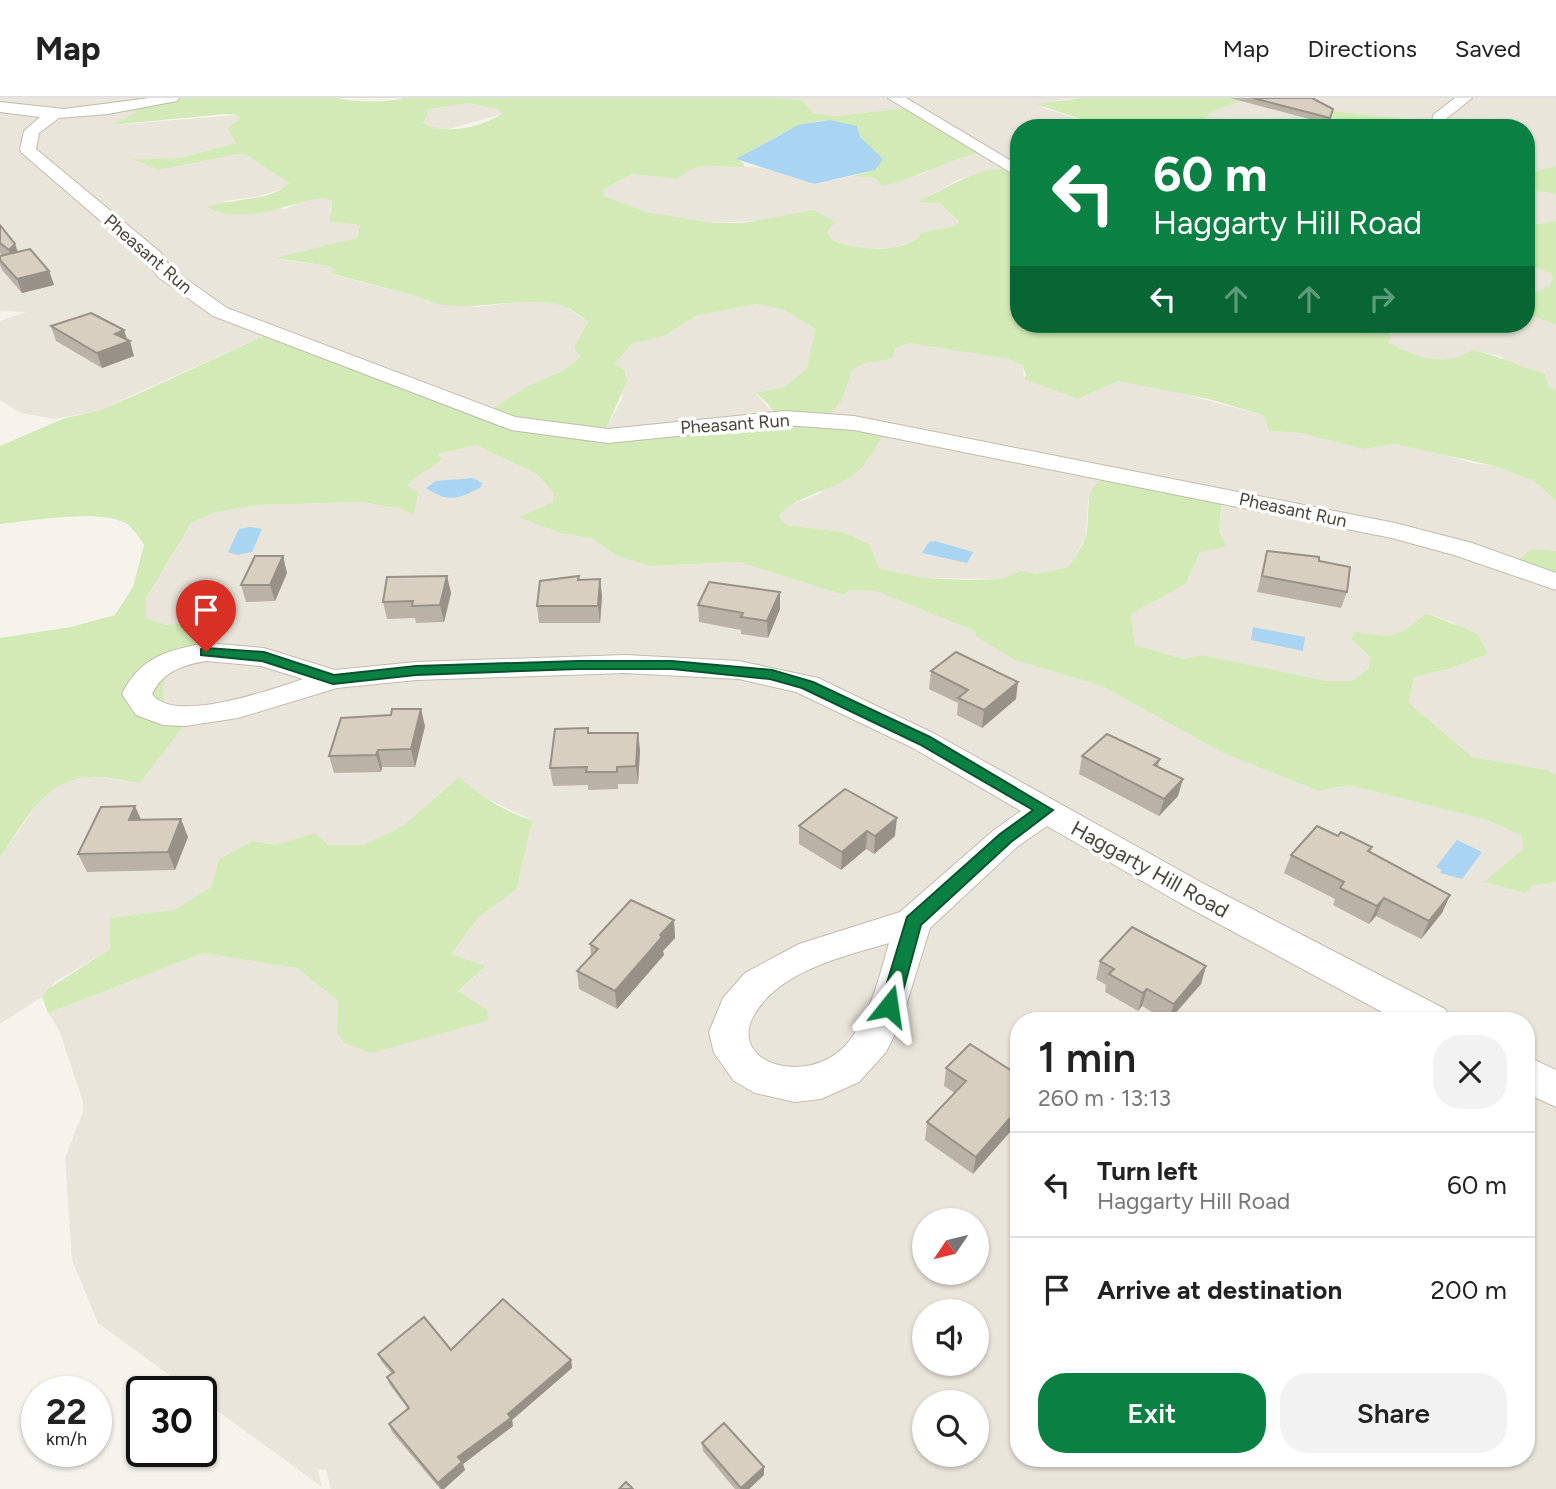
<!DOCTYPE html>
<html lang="en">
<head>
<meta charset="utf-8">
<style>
  :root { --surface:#fff; --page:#f2f2f2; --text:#222; --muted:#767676; --line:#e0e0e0; --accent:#0b8043 }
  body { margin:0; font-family:Figtree,sans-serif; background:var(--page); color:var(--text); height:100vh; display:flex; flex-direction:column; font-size:26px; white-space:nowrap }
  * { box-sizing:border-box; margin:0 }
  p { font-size:23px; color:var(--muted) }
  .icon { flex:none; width:38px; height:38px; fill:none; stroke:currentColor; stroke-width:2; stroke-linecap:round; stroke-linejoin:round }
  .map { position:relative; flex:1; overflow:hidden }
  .details { position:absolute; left:1010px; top:914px; width:525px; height:455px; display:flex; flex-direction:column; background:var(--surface); border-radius:28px; box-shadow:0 2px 5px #0004 }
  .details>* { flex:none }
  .guide { position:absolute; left:1010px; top:21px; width:525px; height:214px; border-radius:28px; box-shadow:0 2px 5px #0004; background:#0b8043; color:#fff; overflow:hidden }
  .needle { width:46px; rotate:235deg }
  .controls { position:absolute; left:912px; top:1110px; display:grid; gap:14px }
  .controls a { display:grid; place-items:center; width:77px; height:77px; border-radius:50%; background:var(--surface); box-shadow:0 2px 5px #0004; font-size:35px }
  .speed { position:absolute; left:21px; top:1278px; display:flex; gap:14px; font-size:35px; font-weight:700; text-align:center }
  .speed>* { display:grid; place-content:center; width:91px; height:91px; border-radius:50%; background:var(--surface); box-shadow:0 2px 5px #0004; line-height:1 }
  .speed small { font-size:18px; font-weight:400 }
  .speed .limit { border:4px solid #111; border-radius:10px; background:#fff; color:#111 }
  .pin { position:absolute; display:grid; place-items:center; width:60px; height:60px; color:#fff; margin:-72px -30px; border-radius:50% 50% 50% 0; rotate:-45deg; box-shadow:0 0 7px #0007 }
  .pin .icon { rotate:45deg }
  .me { position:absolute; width:77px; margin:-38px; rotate:15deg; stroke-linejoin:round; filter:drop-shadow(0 0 5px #0008) }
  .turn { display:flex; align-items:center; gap:24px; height:147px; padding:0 28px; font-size:32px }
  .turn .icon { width:91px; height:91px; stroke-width:2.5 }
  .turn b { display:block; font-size:49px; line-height:60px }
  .lanes { display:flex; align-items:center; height:66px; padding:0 28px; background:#0003; justify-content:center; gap:35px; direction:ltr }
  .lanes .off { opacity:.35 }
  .round { display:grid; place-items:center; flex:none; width:74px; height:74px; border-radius:28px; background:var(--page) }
  .overview { display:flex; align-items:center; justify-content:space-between; height:119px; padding:0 28px }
  h1 { font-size:42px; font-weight:600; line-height:52px }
  .button { display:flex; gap:14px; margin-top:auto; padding:14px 28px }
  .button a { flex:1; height:80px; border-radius:28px; background:var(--accent); color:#fff; font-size:28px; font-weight:600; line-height:80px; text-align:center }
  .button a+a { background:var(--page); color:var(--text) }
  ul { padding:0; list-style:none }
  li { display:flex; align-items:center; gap:21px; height:105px; padding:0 28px; border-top:2px solid var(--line) }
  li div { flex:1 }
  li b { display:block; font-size:26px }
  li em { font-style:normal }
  header { display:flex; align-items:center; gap:42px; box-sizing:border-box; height:98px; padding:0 35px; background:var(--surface); border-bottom:2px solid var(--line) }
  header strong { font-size:33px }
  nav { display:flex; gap:38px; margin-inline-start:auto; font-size:24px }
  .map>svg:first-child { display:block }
  .residential { fill:#eae5da; fill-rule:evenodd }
  .green { fill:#d2eab5; fill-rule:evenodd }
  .water { fill:#a9d4f2 }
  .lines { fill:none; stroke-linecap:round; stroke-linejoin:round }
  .minor-casing { stroke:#c2bbae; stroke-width:2 }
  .minor { fill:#fff; fill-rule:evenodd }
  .wall { fill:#bab2a6 }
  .shaded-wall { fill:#979187 }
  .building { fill:#d8cfc1; stroke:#979187; stroke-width:2 }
  .route { fill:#0b8043; stroke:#07532c; stroke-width:2 }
  .labels { text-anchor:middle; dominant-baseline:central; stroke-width:7; stroke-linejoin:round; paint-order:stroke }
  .far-street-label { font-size:18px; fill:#4b4439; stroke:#fff }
  .street-label { font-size:21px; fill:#4b4439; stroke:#fff }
</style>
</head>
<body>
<header>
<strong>Map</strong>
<nav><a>Map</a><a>Directions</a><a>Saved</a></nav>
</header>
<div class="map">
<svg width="1556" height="1391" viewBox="0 0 1556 1391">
  <rect width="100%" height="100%" fill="#f6f3ec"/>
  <g class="residential">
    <polygon points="0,0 134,0 137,15 113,27 238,17 241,21 236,45 180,60 135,61 159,72 238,56 248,57 289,85 284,90 257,99 223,103 285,111 302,103 323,100 332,103 330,115 347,125 360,127 357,140 278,161 329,168 336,172 330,176 420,199 429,204 478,209 534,202 563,207 588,224 574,249 581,258 564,272 524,290 492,311 265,237 98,313 54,321 21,315 0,302 0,223 26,214 0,213"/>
    <polygon points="775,0 1082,0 1058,2 1040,9 1107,30 1018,30 1018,74 1009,70 959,81 921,103 940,105 959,122 954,128 919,135 920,139 913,143 893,150 863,151 832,142 827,134 753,123 711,125 682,121 646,114 604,98 602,92 632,76 677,81 691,69 714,66 764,70 814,86 852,78 875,80 883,88 923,76 952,60 907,10 835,18 813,15 802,2"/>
    <polygon points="1257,0 1331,23 1346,30 1206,30 1202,26 1211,14 1240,2"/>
    <polygon points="1278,0 1556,0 1556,68 1526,76 1526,30 1441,30 1438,25 1334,13"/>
    <polygon points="469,5 498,11 502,16 449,31 431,30 423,25 428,15 425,12"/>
    <polygon points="1526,91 1556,96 1556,123 1526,128"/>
    <polygon points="1526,166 1551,175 1553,181 1549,188 1530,199 1526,199"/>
    <polygon points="756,206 784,212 815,231 808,271 784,289 756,296 778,321 604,334 623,299 614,266 632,246 664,238 696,218"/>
    <polygon points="1526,215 1556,227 1556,292 1548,288 1545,276 1513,267 1500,258 1472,252 1458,261 1445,263 1410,257 1389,245 1390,237 1367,226 1526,226"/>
    <polygon points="909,245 1009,261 1023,268 1024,280 1078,301 1119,283 1150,287 1263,317 1269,333 1301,335 1363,351 1395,346 1435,354 1472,365 1495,368 1534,383 1556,403 1556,453 1532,451 1515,477 1556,493 1556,677 1547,672 1472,659 1409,606 1414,579 1453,570 1488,556 1452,524 1426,515 1401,537 1379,538 1353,533 1352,542 1370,559 1368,571 1352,583 1327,583 1202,557 1184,561 1135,547 1131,516 1186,486 1200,454 1219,435 1222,402 1088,402 1086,439 1069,469 1037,476 1021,473 1001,481 923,480 879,470 869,446 843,434 787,427 779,418 784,410 821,395 826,321 842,302 852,273 862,266 891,261 896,250"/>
    <path d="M 476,347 L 537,376 L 555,395 L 553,404 L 520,419 L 560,435 L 593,441 L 617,458 L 650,468 L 739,464 L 844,497 L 849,492 L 876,493 L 975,533 L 1015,562 L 1102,588 L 1223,655 L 1319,693 L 1348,687 L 1487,722 L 1522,738 L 1523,751 L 1485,784 L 1525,795 L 1532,788 L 1556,784 L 1556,1391 L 331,1391 L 326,1372 L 317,1371 L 322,1389 L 201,1301 L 201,1293 L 191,1293 L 98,1225 L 72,1162 L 65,1060 L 83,1014 L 83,1004 L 59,932 L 48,915 L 203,855 L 297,870 L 338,903 L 337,934 L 487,912 L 458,894 L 486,868 L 450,857 L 479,819 L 517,791 L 532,722 L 477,696 L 459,679 L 404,727 L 363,747 L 276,747 L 253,743 L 219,761 L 211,789 L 174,812 L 111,820 L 110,851 L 55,884 L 42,899 L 0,926 L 0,760 L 42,698 L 62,685 L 91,678 L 140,685 L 189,611 L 165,605 L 161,589 L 190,525 L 167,527 L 146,520 L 146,500 L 191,425 L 216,414 L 259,407 L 361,404 L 402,411 L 407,388 L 414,378 L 442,361 L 438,356 ZM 1018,922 L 1526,922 L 1526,1360 L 1018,1360 ZM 924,1122 L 976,1122 L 976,1174 L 924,1174 ZM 924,1213 L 976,1213 L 976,1265 L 924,1265 ZM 924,1304 L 976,1304 L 976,1356 L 924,1356 Z"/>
  </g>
  <g class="green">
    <path d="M 134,0 L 338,0 C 348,4 392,5 403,0 L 775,0 L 802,2 L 813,15 L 835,18 L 907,10 L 982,54 C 947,61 918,81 882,88 L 875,80 L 852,78 L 875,72 L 829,22 C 794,24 766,45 737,61 L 744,66 L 744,69 C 714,70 703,60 677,81 L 632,76 L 602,92 L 604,98 L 646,114 L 711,125 L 744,125 L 814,112 L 835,124 L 827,134 L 832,142 C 861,153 894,156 920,139 L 919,135 L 954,128 L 959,123 L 940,105 L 918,104 C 945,92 989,61 1018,74 L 1018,226 L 1367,226 L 1391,237 L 1389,245 C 1416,259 1445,270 1472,252 C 1498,257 1519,269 1545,276 L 1548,288 L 1556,292 L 1556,403 L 1534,383 L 1495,368 L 1395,346 L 1363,351 L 1301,335 L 1269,333 L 1263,317 L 1209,301 L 1119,283 L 1078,301 L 1024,281 L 1026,277 L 1023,268 L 1009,261 L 909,245 L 896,250 L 891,261 L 862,266 L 852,273 L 842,302 L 827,320 L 884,336 C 877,347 869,362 859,372 C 839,392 794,397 779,418 L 787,427 L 843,434 L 869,446 L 879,470 L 923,480 L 966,482 L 1001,481 L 1021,473 L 1037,476 L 1069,469 C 1074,460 1083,448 1086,438 C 1091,420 1082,390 1104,381 L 1222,401 L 1219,434 L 1227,448 L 1200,454 L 1186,486 L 1131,516 L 1135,547 L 1184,561 L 1202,557 L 1327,583 L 1352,583 L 1368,571 L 1370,559 L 1352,542 L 1353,533 C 1392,540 1396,542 1426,515 L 1478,536 L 1488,556 L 1452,570 L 1414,579 L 1409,605 L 1472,659 L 1547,672 L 1556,677 L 1556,784 L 1532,788 L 1525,795 L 1484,784 L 1523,751 L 1522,738 L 1487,722 L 1348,687 L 1319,693 L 1223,655 L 1102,588 L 1015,562 L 977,539 L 975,533 L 876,493 L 849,492 L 844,497 L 739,464 L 650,468 L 617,458 L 593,441 L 560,435 L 519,419 L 553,404 L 554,395 L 537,376 L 476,347 L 438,356 L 442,361 C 431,372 416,375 407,388 L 418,393 L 414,417 L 402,411 L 361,404 L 259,407 L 216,414 L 191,425 L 146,500 L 146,520 L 167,527 L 190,525 L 211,552 C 184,566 156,569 165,605 L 190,612 L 181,631 L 140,685 C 124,683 106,678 90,679 C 42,682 24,725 0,760 L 0,540 L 71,529 L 115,517 L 133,489 L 144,447 C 139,439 135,432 127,426 C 105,410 28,423 0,426 L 0,348 L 65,320 L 98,313 L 138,296 L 265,237 L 492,311 L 524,290 L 564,272 L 580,259 L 574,249 L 588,224 C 580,218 570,209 560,207 C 521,195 458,221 420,199 L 329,175 L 336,172 L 329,168 L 275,160 L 357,140 L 360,127 L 330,123 L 332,103 L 323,100 C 283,105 247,129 207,109 C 231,100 271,104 289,85 L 247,57 L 238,56 L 159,72 L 133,61 L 180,60 L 236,45 L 228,30 L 240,21 L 238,17 L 225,16 L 111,27 L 136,15 L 129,7 L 134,5 ZM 469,5 L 498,11 L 502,16 C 481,29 445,38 423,25 L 428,15 L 425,12 ZM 756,206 L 784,212 L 815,231 L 807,271 L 784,289 L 756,295 L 767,305 L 778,320 L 605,333 L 627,283 L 624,272 L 614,266 L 632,246 L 664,238 L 696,218 Z"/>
    <polygon points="1082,0 1248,0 1211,14 1202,26 1206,30 1107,30 1036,6"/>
    <polygon points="1278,0 1334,13 1438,25 1441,30 1346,30 1307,18"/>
    <polygon points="1556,68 1556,96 1526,91 1526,76"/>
    <polygon points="1556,123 1556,227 1526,215 1526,199 1549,188 1553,181 1551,175 1526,166 1526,158 1532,153 1526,149 1526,128"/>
    <polygon points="1532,451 1556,453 1556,493 1505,472"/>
    <path d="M 459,679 C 480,698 505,714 532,722 L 517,791 L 479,819 L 451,856 L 486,868 L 458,893 L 487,912 L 489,922 L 372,955 L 344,945 L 337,934 L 338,903 L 297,870 L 203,855 L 48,915 L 42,899 L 48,891 L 110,851 L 110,820 L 174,812 L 211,789 L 219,761 L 253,743 L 276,747 L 315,735 L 328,747 L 363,747 L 404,727 Z"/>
  </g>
  <g class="water">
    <polygon points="829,22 857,28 860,39 883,61 875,72 814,86 736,61 798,27"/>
    <path d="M 473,380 L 482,385 L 480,390 C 458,401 448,405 426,390 L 436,383 Z"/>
    <polygon points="251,429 262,431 252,454 238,457 228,454 239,431"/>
    <polygon points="935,443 973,454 967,465 922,455 929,444"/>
    <polygon points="1253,529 1305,539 1303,553 1251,542"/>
    <polygon points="1457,742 1482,754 1462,781 1440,775 1442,772 1436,769"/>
  </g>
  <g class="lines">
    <defs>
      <g id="minor">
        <polygon points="150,0 179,0 177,3 108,16 59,20 39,35 36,51 160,154 172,171 227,210 515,319 608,331 785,313 854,318 1395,425 1472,445 1556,475 1556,492 1454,457 1392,440 854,332 785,327 608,345 511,332 213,218 158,179 146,162 22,55 20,52 24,33 40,19 0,14 0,4 64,11"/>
        <polygon points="888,0 906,0 1018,67 1018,79"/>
        <polygon points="1455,0 1472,0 1446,21 1448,30 1432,30 1433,17"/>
        <path d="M 206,545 L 264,550 L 335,572 L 416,564 L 625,557 L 739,563 L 818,580 L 935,636 L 1206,787 L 1445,911 L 1451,922 L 1397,922 L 1180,805 L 1047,728 L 1018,748 L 930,830 L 901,924 L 886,954 L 859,984 L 821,1001 L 795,1004 L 755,995 L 734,983 L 714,955 L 709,934 L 723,900 L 745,875 L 799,846 L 900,814 L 994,732 L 1021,713 L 913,650 L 796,594 L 739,581 L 625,575 L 416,582 L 337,590 L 238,620 L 185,628 L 163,627 L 136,617 L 122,596 C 140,559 168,552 206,545 ZM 206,563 L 261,568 L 303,581 C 273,591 173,627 152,596 C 163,573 183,567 206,563 ZM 889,845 C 879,880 870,920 845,948 C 806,989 727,965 754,917 C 779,873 844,858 889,845 Z"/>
        <polygon points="1526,958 1556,972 1556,1009 1526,995"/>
      </g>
    </defs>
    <use href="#minor" class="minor-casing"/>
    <use href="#minor" class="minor"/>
  </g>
  <g class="wall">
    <polygon points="1230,0 1312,0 1333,11 1328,26"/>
    <polygon points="0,127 17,154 49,173 54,187 22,195 2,172 0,167 0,158 2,157 0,155"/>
    <polygon points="51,228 134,258 102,270 56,243"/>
    <polygon points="1267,453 1319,463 1347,494 1341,510 1257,494"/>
    <polygon points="283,458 287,475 275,503 246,504 241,487"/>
    <polygon points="447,478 451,495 444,524 416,525 415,520 387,521 383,504"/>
    <polygon points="579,478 579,482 600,481 602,498 600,525 539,525 537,508"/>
    <polygon points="698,507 780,511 768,540 741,536 741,532 699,524"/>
    <polygon points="931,573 1016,601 982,630 957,617 958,605 929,591"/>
    <polygon points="425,628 415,669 382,669 381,674 334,675 329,658"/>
    <polygon points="588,630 589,635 640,652 638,686 618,686 618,691 588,692 588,687 553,688 550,670"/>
    <polygon points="1082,658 1160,661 1158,669 1178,698 1159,718 1079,676"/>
    <polygon points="845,691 895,738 874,756 866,751 841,772 799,746 799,728"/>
    <polygon points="141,722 188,739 175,772 87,774 78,756"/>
    <polygon points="1338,738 1372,749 1370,754 1450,797 1442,815 1421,841 1376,818 1369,826 1333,807 1335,801 1284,775 1291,757"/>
    <polygon points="674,822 675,840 663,853 664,857 617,911 579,891 577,873 591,858 590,846"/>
    <polygon points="1100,863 1201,886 1170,922 1166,922 1142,908 1138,913 1105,894 1106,887 1096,881"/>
    <polygon points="946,970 1018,977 973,1076 925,1042 927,1024 955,995 944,988"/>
    <polygon points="451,1252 571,1262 572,1270 512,1322 513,1328 463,1366 465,1372 444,1391 440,1391 392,1334 389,1326 408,1311 390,1287 387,1279 392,1276 382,1264 378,1256"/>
    <polygon points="702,1345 764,1369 764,1377 749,1391 735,1391 703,1353"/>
  </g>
  <g class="shaded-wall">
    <polygon points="15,146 20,160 14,166 9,152"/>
    <polygon points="49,173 54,187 22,195 17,181"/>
    <polygon points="124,232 128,244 130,243 134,258 102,270 97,255 115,236"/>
    <polygon points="283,458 287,475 275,503 270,487"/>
    <polygon points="447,478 451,495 444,524 440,507"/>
    <polygon points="600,481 602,498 600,525 598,508"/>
    <polygon points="780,494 780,511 768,540 767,523"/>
    <polygon points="1018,584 1016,601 982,630 984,612"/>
    <polygon points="421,611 425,628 415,669 411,651"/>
    <polygon points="638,635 640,652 638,686 636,668"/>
    <polygon points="378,652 382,669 381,674 376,657"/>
    <polygon points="1183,681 1178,698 1159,718 1164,701"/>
    <polygon points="135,708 143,726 129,722"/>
    <polygon points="897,720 895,738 874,756 875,738"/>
    <polygon points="181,721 188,739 175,772 168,754"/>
    <polygon points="867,733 866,751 841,772 842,754"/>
    <polygon points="1450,797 1442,815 1421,841 1429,823"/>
    <polygon points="1384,800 1376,818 1369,826 1377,808"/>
    <polygon points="674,822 675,840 663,853 664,857 617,911 615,893"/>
    <polygon points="1206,868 1201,886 1169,922 1174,906"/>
    <polygon points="1147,891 1142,908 1138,913 1143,895"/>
    <polygon points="1018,1011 1018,1025 973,1076 976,1059"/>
    <polygon points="571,1262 572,1270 512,1322 513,1328 463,1366 465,1372 444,1391 441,1391 438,1385 458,1359"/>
    <polygon points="764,1369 764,1377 749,1391 741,1391"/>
  </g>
  <g class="building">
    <polygon points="1253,0 1312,0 1333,11 1330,20"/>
    <polygon points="0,127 15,146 9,152 0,145"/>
    <polygon points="30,151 49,173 17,181 0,162 0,158"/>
    <polygon points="91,215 124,232 115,236 130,243 97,255 51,228"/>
    <polygon points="1267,453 1319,459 1319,463 1350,469 1347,494 1262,478"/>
    <polygon points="255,458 283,458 270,487 241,487"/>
    <polygon points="447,478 440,507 412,508 413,503 383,504 387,479"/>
    <polygon points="579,478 578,482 600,481 598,508 537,508 540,483"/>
    <polygon points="709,484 780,494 767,523 741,519 743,515 698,507"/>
    <polygon points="956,554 1018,584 984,612 958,600 968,592 931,573"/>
    <polygon points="392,611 421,611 411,651 378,652 376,657 329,658 341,620 391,617"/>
    <polygon points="588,630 588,635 638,635 636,668 617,669 617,674 586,674 587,669 550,670 555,631"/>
    <polygon points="1107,636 1160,661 1154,667 1183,681 1164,701 1082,658"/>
    <polygon points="845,691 897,720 875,738 867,733 842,754 799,728"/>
    <polygon points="135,708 129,722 181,721 168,754 78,756 101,709"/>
    <polygon points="1317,728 1338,738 1341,734 1372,749 1368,753 1450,797 1429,823 1384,800 1377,808 1340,790 1344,784 1291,757"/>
    <polygon points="631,802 674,822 660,837 662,839 615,893 577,873 598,851 590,846"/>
    <polygon points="1132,829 1206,868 1174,906 1147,891 1143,895 1109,876 1114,871 1100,863"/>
    <polygon points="970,946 1018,977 1018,1011 976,1059 927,1024 966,983 946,970"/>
    <polygon points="503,1201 571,1262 508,1316 511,1320 458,1359 462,1364 438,1385 389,1326 409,1310 387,1279 394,1274 378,1256 424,1219 451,1252"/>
    <polygon points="724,1325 764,1369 741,1390 702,1345"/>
    <polygon points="626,1384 633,1391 619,1391"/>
  </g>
  <polygon class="route" points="206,550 264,554 334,577 416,568 578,563 672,563 772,572 813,584 930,639 1053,712 1011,744 921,827 899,908 889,915 880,908 907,819 1000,736 1033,712 919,646 802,590 770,581 672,571 578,571 416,577 333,586 262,563 201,557 201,551"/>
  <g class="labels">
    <g class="far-street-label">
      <text transform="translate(148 156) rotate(41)">Pheasant Run</text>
      <text transform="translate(735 326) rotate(-4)">Pheasant Run</text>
      <text transform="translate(1293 412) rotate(12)">Pheasant Run</text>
    </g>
    <g class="street-label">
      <text transform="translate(1150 771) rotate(29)">Haggarty Hill Road</text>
    </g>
  </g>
</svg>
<div class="controls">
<a><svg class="needle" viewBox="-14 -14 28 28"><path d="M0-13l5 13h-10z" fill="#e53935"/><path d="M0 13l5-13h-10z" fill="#767676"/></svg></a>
<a><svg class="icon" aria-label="sound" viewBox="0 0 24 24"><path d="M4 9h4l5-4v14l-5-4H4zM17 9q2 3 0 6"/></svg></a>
<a><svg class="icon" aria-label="search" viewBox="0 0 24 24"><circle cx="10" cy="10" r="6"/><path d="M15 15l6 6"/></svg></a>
</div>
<div class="speed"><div>22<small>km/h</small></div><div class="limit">30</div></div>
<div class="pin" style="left:206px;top:554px;background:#d93025"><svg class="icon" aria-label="arrive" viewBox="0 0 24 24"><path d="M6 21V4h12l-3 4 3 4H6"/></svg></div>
<svg class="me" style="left:889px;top:908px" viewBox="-20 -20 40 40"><path d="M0-17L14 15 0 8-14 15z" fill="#0b8043" stroke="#fff" stroke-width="4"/></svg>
<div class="guide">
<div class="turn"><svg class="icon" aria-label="left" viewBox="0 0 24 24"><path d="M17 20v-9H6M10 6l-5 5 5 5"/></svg><div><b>60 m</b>Haggarty Hill Road</div></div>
<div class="lanes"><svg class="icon" aria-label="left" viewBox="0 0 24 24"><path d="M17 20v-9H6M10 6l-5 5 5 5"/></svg><svg class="icon off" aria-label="ahead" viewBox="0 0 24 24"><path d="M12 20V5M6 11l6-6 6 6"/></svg><svg class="icon off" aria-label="ahead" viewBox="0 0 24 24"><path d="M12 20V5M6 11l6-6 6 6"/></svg><svg class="icon off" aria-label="right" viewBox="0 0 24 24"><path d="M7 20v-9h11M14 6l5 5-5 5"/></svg></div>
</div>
<section class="details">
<div class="overview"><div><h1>1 min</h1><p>260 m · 13:13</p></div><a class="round"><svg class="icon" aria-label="close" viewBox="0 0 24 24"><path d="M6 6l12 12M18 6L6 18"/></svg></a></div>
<ul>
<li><svg class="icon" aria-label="left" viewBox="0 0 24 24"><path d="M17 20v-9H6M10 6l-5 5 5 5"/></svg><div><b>Turn left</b><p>Haggarty Hill Road</p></div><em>60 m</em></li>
<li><svg class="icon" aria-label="arrive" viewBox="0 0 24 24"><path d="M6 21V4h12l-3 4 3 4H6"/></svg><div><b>Arrive at destination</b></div><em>200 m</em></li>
</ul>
<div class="button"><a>Exit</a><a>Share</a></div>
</section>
</div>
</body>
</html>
